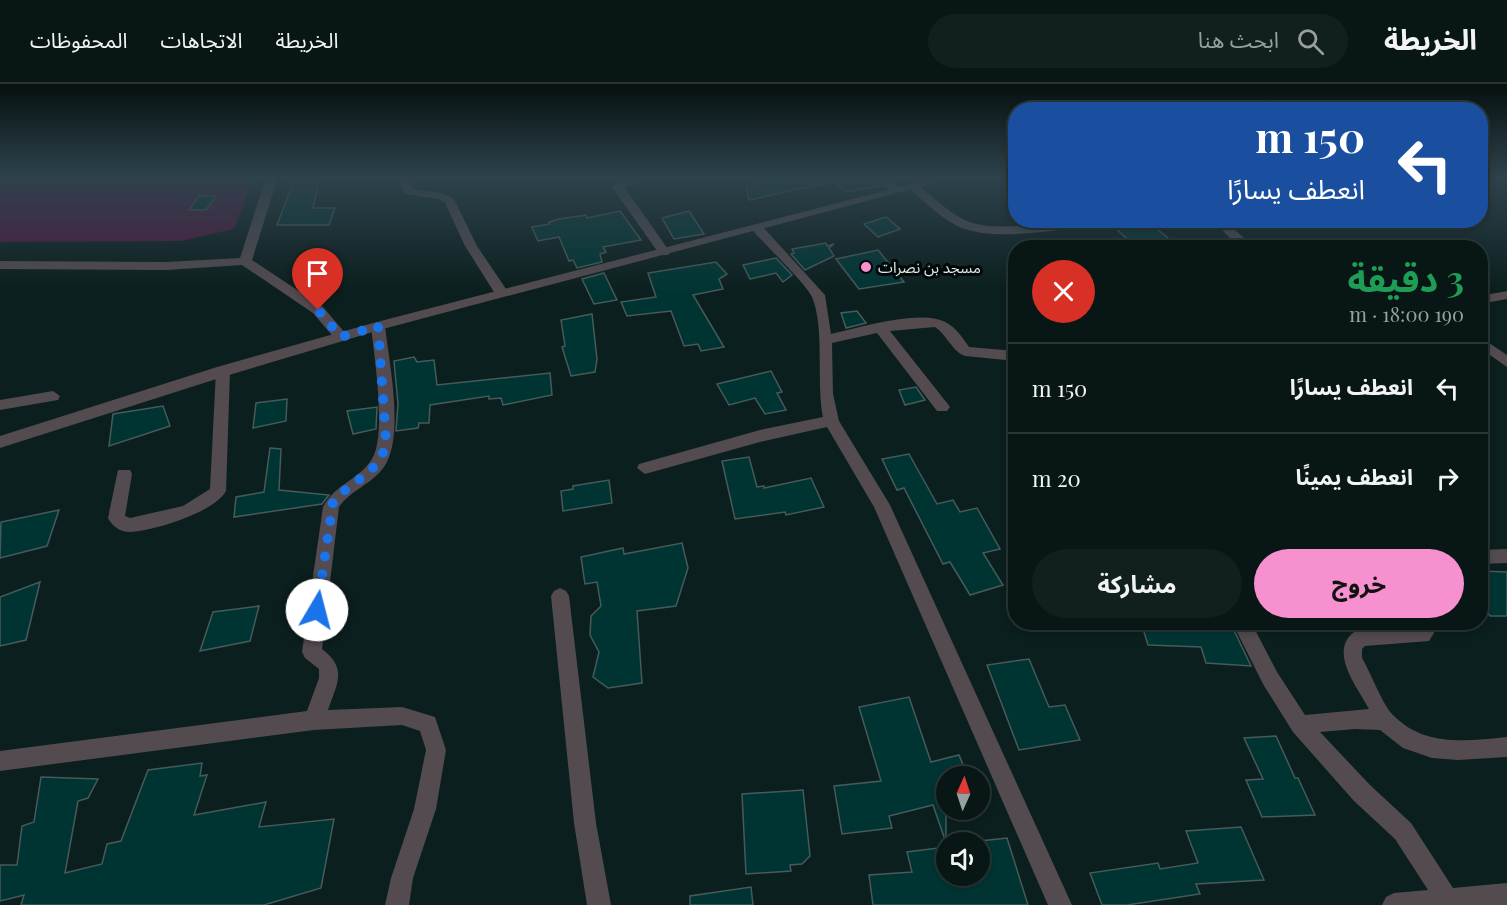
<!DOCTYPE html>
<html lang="ar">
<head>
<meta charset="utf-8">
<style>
  :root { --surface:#081716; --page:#11201f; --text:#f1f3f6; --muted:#989fa1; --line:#293635; --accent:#f790cf }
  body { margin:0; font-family:"Playfair Display","Noto Sans Arabic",serif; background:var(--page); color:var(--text); direction:rtl; height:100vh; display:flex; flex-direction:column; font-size:22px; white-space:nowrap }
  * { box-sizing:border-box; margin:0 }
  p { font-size:20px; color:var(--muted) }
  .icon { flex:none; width:33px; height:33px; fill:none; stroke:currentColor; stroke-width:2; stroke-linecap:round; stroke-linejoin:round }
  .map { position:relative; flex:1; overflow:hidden; direction:ltr }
  .panel { position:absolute; left:1008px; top:156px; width:480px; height:390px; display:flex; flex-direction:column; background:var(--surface); border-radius:24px; box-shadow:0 3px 9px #0003,0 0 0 2px var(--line); direction:rtl }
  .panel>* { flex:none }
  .hud { position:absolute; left:1008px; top:18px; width:480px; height:126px; border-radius:24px; box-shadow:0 3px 9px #0003,0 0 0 2px var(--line); direction:rtl; background:#1a4fa0; color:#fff; overflow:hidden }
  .needle { width:39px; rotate:3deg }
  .tools { position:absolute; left:936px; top:682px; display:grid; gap:12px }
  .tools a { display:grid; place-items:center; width:54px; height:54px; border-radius:50%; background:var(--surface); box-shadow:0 3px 9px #0003,0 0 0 2px var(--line); font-size:30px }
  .pin { position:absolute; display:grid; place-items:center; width:51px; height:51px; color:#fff; margin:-62px -26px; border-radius:50% 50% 50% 0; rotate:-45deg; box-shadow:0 0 6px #0007 }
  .pin .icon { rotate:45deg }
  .me { position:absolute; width:66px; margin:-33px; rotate:8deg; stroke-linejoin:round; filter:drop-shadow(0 0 4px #0008) }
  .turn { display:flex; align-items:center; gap:21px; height:126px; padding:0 24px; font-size:27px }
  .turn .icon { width:78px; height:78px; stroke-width:2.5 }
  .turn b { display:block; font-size:42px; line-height:51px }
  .round { display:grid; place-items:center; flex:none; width:63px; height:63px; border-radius:32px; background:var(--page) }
  .overview { display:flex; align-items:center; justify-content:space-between; height:102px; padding:0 24px }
  h1 { font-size:36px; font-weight:700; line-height:45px; color:#1e9e55 }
  .action { display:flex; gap:12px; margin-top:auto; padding:12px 24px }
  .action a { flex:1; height:69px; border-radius:36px; background:var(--accent); color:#111; font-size:24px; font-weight:700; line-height:69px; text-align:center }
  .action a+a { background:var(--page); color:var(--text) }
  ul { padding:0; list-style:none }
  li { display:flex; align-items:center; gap:18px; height:90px; padding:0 24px; border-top:2px solid var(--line) }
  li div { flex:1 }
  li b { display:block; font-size:22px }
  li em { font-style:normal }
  header { display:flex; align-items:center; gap:36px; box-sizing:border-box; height:84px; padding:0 30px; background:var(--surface); border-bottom:2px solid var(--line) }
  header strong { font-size:28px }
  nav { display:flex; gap:33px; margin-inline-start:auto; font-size:21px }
  .search { width:420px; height:54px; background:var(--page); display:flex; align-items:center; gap:15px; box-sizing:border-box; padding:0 21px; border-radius:33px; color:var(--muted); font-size:22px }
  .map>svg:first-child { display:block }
  .green { fill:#52163e }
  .building { fill:#003433; stroke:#465a5a; stroke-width:1.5 }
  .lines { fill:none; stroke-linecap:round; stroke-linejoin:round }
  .minor { fill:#534b4f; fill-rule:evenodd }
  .tertiary { fill:#534b4f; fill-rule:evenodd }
  .route { stroke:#1a73e8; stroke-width:10; stroke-dasharray:0 18 }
  .poi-dot { fill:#f790cf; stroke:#020707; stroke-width:2 }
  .labels { text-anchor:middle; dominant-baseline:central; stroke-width:6; stroke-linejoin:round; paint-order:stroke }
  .far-poi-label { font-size:15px; fill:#deeae9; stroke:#020707; text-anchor:start }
</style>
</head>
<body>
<header>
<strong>الخريطة</strong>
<div class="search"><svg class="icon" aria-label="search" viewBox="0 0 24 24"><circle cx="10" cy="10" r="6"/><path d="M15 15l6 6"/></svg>ابحث هنا</div>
<nav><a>الخريطة</a><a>الاتجاهات</a><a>المحفوظات</a></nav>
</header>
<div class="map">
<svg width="1507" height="821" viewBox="0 0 1507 821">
  <rect width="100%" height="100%" fill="#0b1f1e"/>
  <polygon class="green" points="0,93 254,93 234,145 181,157 0,158"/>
  <g class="building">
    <polygon points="320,93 313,124 335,124 329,141 277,141 295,94"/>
    <polygon points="789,93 826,93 826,99 749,116 746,103"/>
    <polygon points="829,93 869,93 879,102 845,108"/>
    <polygon points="199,112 216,112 206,126 189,126"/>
    <polygon points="620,127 641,156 603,163 606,168 600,170 602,178 577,184 573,176 569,177 559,153 538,157 532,143 550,140 549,138 559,135 586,131 587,134"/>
    <polygon points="689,127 704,150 674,155 662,134"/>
    <polygon points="886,133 900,145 878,153 864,140"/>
    <polygon points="1146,136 1173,158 1137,164 1114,143"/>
    <polygon points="826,159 827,162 834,160 829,164 834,172 805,186 791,170 794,169 792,165"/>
    <polygon points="878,166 904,198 859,205 836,175"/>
    <polygon points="776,174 792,191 783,198 776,189 750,195 743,181"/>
    <polygon points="716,178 727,190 719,195 723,205 693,211 724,263 701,267 698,260 684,262 671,227 627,232 621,218 656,213 648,189"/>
    <polygon points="604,189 617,216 594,220 582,195"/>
    <polygon points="857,227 866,239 846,244 841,229"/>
    <polygon points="592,230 597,275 595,288 571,292 562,263 565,262 561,236"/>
    <polygon points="414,273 417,278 434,276 437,301 550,289 552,311 503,321 501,314 489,315 489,312 430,321 429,339 419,339 418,344 396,347 398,320 394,277"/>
    <polygon points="771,287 782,308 777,309 786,326 765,330 755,314 729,321 717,300"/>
    <polygon points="916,303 925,316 905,321 899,306"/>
    <polygon points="287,315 286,337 253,344 256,319"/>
    <polygon points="163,322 170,342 109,362 113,330"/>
    <polygon points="377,323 376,345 353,350 347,327"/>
    <polygon points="270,364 281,365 279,406 329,411 322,420 234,433 236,413 264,408"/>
    <polygon points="909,370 937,420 953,416 960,428 977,424 1000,465 983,469 1003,501 970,511 950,478 943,480 904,404 897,406 882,375"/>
    <polygon points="749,373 757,403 764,402 764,404 811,394 824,423 786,431 785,428 735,435 722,377"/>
    <polygon points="609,396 612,419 563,427 561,407 573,405 573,402"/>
    <polygon points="59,426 47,462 0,474 1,438"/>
    <polygon points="682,459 688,484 676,522 637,527 642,599 608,604 593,593 599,568 590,551 591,532 601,522 597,498 585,500 581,473 623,464 624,470"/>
    <polygon points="1480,487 1507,488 1507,532 1490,532 1480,516"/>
    <polygon points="40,498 26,556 0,562 0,513"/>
    <polygon points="259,522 250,557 200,567 213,528"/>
    <polygon points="1141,538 1230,538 1251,582 1206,579 1201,563 1148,561"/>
    <polygon points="1029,575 1049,623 1065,621 1080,656 1019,666 987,581"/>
    <polygon points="909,613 931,678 959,671 968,693 946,693 946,753 944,753 933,721 889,732 892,744 842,750 834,702 881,697 859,623"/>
    <polygon points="1276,652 1295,694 1298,694 1315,731 1262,733 1246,696 1263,695 1244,654"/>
    <polygon points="202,679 200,692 207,691 194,731 266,718 259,743 334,735 321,804 264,821 21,821 24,811 0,817 0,781 17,781 22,742 34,738 41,693 98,695 88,714 78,717 65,789 102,780 107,760 121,757 148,686"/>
    <polygon points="803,706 810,772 802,780 790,781 791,787 746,790 742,710"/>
    <polygon points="1241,743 1264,796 1196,800 1200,810 1127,821 1102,821 1090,789 1158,779 1160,785 1198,779 1186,747"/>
    <polygon points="1007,754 1028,821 873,821 869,791 912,788 907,768 946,763 946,792 980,792 980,757"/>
    <polygon points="751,803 753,821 690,821 690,812"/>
  </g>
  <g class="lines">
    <g class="minor">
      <polygon points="266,93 278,93 252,176 323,223 346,250 346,256 336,256 313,229 242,181 166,186 0,185 0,177 166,178 240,174"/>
      <polygon points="396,93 407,93 413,105 442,109 454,115 477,162 508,208 506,211 496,211 494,208 465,162 445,119 439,115 405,110"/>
      <polygon points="632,93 647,93 625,104 670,168 668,171 660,171 612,103"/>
      <polygon points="871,93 884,93 902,106 892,108"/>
      <path d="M 909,100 L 917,100 C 934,113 950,131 970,138 C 1000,149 1060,136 1093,136 L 1084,144 C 1046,146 999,157 962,144 C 942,136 925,118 909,104 Z"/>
      <polygon points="1212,136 1225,136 1254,164 1240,164"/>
      <path d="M 758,141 L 762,142 L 825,211 L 831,250 C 859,244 922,224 947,239 C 956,244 963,254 969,263 L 1016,267 L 1016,277 L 965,272 C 953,268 946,250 935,243 L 890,247 L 947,319 L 950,323 L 947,327 L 937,327 L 877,249 L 832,259 L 833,310 L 839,337 L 890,421 L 1072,821 L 1048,821 L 874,423 L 827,343 L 760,358 L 645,390 L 637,384 L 639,380 L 760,346 L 823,333 C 816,298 825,244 812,213 C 806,200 766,161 754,148 L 752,145 Z"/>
      <polygon points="1507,207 1507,215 1480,220 1480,212"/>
      <path d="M 378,238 L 385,242 C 389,278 405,352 384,383 C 372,400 351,406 339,423 L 322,565 C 348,585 337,599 328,626 L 402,623 L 435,633 L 446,666 L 436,725 L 413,794 L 409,821 L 385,821 L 391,794 L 414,725 L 426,666 L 420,647 L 402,641 L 314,646 L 0,687 L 0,667 L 307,627 L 319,594 L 319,585 L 305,574 L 302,568 L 323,423 C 335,400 360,395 372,375 C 387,350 374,272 371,242 Z"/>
      <polygon points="1480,253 1507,271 1507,283 1480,264"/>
      <path d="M 223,282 L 230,287 L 226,407 C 215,428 154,447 130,448 C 120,448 112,442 108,434 L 118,386 L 130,386 L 132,390 L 125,432 L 130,434 L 183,422 L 210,405 L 216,287 Z"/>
      <polygon points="53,307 60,312 58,316 0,326 0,316"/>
      <polygon points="1507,465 1507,479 1480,480 1480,466"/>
      <polygon points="560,504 566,507 569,512 596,739 611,821 587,821 574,739 551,512 554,507"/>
      <path d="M 1232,538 L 1251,538 L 1277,588 L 1305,631 L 1369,625 C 1358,604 1328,568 1354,548 L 1415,543 L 1415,538 L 1433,538 L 1434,549 L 1429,557 L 1365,562 L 1362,565 L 1362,574 C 1371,589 1382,620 1393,631 C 1424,663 1466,657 1507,653 L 1507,673 L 1458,676 L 1432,674 L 1403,664 L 1380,646 L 1355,645 L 1320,648 L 1370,701 L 1411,739 L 1453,804 L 1507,799 L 1507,821 L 1382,821 L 1386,813 L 1394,809 L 1428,806 L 1395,755 L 1354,717 L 1293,648 L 1263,600 Z"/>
    </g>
    <polygon class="tertiary" points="938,93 957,93 383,245 229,291 0,364 0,352 217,283 373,239"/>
  </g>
  <linearGradient id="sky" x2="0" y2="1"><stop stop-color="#061110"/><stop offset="0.45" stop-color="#2e424c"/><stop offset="1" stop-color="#2e424c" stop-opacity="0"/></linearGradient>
  <rect width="1507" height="208" fill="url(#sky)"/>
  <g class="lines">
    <path class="route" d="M 317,526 L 333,418 C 351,396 382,389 386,357 L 378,242 L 341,253 L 318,226"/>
  </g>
  <circle class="poi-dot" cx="866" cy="183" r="6"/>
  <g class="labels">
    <g class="far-poi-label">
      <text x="878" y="183">مسجد بن نصرات</text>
    </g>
  </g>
</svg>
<div class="tools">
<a><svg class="needle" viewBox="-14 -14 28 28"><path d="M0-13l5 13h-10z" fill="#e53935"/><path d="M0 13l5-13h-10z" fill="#989fa1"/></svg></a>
<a><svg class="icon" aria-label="sound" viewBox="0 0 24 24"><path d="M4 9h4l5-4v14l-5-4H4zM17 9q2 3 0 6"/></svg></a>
</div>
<div class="pin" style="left:318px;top:226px;background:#d93025"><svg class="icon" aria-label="arrive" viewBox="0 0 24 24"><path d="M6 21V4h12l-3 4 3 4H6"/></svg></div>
<svg class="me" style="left:317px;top:526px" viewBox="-20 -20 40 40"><circle r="19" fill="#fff"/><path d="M0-13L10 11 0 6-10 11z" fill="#1a73e8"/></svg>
<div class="hud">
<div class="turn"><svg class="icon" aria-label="left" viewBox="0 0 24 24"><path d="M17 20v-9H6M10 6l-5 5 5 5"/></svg><div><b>150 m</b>انعطف يسارًا</div></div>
</div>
<section class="panel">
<div class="overview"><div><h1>3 دقيقة</h1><p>190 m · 18:00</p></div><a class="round" style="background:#d93025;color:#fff"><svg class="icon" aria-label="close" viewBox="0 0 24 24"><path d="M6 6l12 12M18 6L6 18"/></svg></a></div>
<ul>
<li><svg class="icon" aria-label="left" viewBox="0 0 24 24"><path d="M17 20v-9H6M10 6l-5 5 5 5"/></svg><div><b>انعطف يسارًا</b></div><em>150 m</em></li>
<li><svg class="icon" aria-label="right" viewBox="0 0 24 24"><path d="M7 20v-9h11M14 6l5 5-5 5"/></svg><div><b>انعطف يمينًا</b></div><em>20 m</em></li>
</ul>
<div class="action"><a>خروج</a><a>مشاركة</a></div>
</section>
</div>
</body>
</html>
